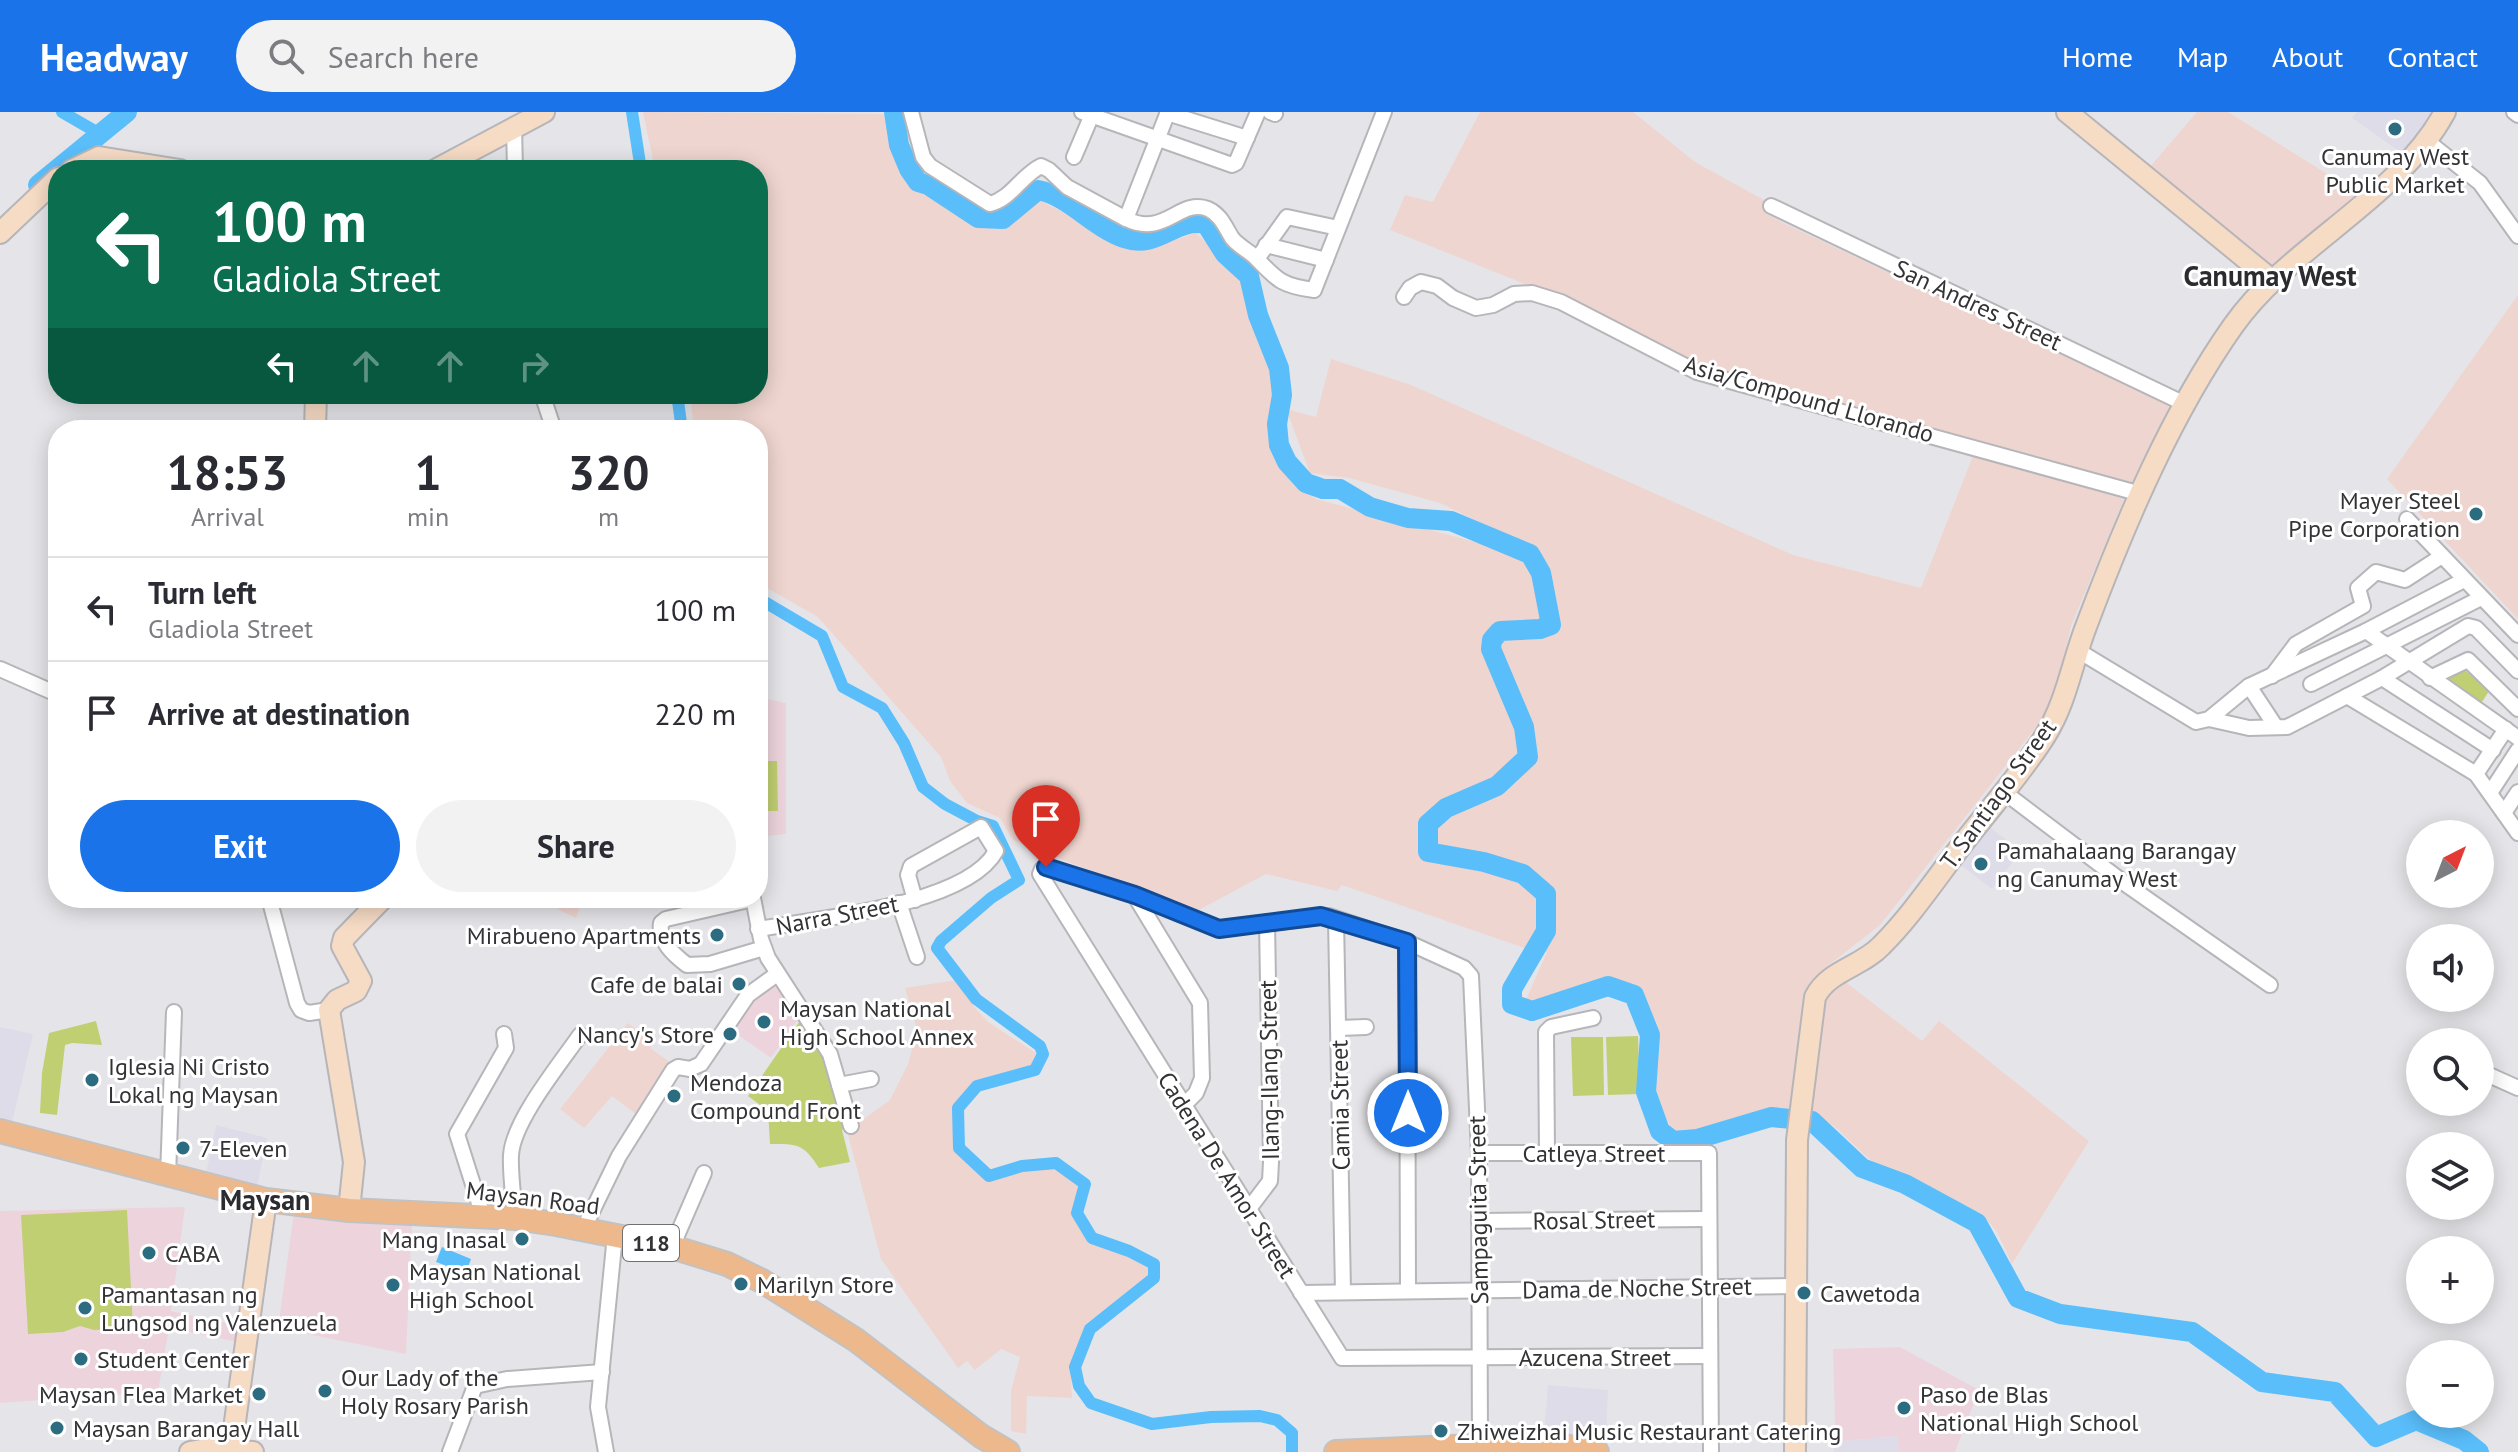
<!DOCTYPE html>
<html lang="en">
<head>
<meta charset="utf-8">
<style>
  :root { --surface:#fff; --page:#f2f2f3; --text:#2b2b33; --muted:#7c7c81; --line:#e1e1e2; --accent:#1a73e8 }
  body { margin:0; font-family:"PT Sans",sans-serif; background:var(--page); color:var(--text); height:100vh; display:flex; flex-direction:column; font-size:30px; white-space:nowrap }
  * { box-sizing:border-box; margin:0 }
  p { font-size:26px; color:var(--muted) }
  .icon { flex:none; width:44px; height:44px; fill:none; stroke:currentColor; stroke-width:2; stroke-linecap:round; stroke-linejoin:round }
  .map { position:relative; flex:1; overflow:hidden }
  .sheet { position:absolute; left:48px; top:308px; width:720px; height:488px; display:flex; flex-direction:column; background:var(--surface); border-radius:32px; box-shadow:0 4px 20px #0003 }
  .sheet>* { flex:none }
  .guide { position:absolute; left:48px; top:48px; width:720px; height:244px; border-radius:32px; box-shadow:0 4px 20px #0003; background:#0b6e4f; color:#fff; overflow:hidden }
  .needle { width:52px; rotate:42deg }
  .fabs { position:absolute; left:2406px; top:708px; display:grid; gap:16px }
  .fabs a { display:grid; place-items:center; width:88px; height:88px; border-radius:50%; background:var(--surface); box-shadow:0 4px 20px #0003; font-size:40px }
  .pin { position:absolute; display:grid; place-items:center; width:68px; height:68px; color:#fff; margin:-82px -34px; border-radius:50% 50% 50% 0; rotate:-45deg; box-shadow:0 0 8px #0007 }
  .pin .icon { rotate:45deg }
  .me { position:absolute; width:88px; margin:-44px; rotate:0deg; stroke-linejoin:round; filter:drop-shadow(0 0 6px #0008) }
  .turn { display:flex; align-items:center; gap:28px; height:168px; padding:0 32px; font-size:36px }
  .turn .icon { width:104px; height:104px; stroke-width:2.5 }
  .turn b { display:block; font-size:56px; line-height:68px }
  .lanes { display:flex; align-items:center; height:76px; padding:0 32px; background:#0003; justify-content:center; gap:40px; direction:ltr }
  .lanes .off { opacity:.35 }
  .eta { display:flex; justify-content:space-evenly; align-items:center; height:136px; text-align:center }
  .eta b { font-size:48px; font-weight:800; line-height:56px }
  .cta { display:flex; gap:16px; margin-top:auto; padding:16px 32px }
  .cta a { flex:1; height:92px; border-radius:48px; background:var(--accent); color:#fff; font-size:32px; font-weight:800; line-height:92px; text-align:center }
  .cta a+a { background:var(--page); color:var(--text) }
  ul { padding:0; list-style:none }
  li { display:flex; align-items:center; gap:24px; height:104px; padding:0 32px; border-top:2px solid var(--line) }
  li div { flex:1 }
  li b { display:block; font-size:30px }
  li em { font-style:normal }
  header { display:flex; align-items:center; gap:48px; box-sizing:border-box; height:112px; padding:0 40px; background:var(--accent); color:#fff }
  header strong { font-size:38px }
  nav { display:flex; gap:44px; margin-inline-start:auto; font-size:28px }
  .search { width:560px; height:72px; background:var(--page); display:flex; align-items:center; gap:20px; box-sizing:border-box; padding:0 28px; border-radius:44px; color:var(--muted); font-size:30px }
  .map>svg:first-child { display:block }
  .built { fill:#dedce8 }
  .industrial { fill:#efd5cf }
  .education { fill:#edd4dc }
  .green { fill:#c0cf72 }
  .water { fill:#5abefb }
  .lines { fill:none; stroke-linecap:round; stroke-linejoin:round }
  .canal { stroke:#5abefb; stroke-width:12 }
  .river { stroke:#5abefb; stroke-width:20 }
  .street-casing { stroke:#b6b5b9; stroke-width:18 }
  .secondary-casing { stroke:#b6b5b9; stroke-width:24 }
  .primary-casing { stroke:#c2c2c2; stroke-width:26 }
  .street { stroke:#fff; stroke-width:14 }
  .secondary { stroke:#f6dbc5; stroke-width:20 }
  .primary { stroke:#edb88b; stroke-width:22 }
  .route-casing { stroke:#114b97; stroke-width:20 }
  .route { stroke:#1a73e8; stroke-width:14 }
  .poi-dot { fill:#2c6c80; stroke:#fff; stroke-width:3 }
  .labels { text-anchor:middle; dominant-baseline:central; stroke-width:6; stroke-linejoin:round; paint-order:stroke }
  .shield { fill:#fff; stroke:#707071; stroke-width:2 }
  .shield-label { font-size:22px; font-weight:bold; fill:#333234 }
  .poi-label { font-size:24px; fill:#333234; stroke:#fff; text-anchor:start }
  .street-label { font-size:24px; fill:#333234; stroke:#fff }
  .quarter-label { font-size:28px; font-weight:bold; fill:#2c2b2f; stroke:#fff }
</style>
</head>
<body>
<header>
<strong>Headway</strong>
<div class="search"><svg class="icon" aria-label="search" viewBox="0 0 24 24"><circle cx="10" cy="10" r="6"/><path d="M15 15l6 6"/></svg>Search here</div>
<nav><a>Home</a><a>Map</a><a>About</a><a>Contact</a></nav>
</header>
<div class="map">
<svg width="2518" height="1340" viewBox="0 0 2518 1340">
  <rect width="100%" height="100%" fill="#e5e5e9"/>
  <g class="built">
    <polygon points="2357,0 2433,0 2417,28 2402,41 2352,6"/>
    <polygon points="1983,710 2021,739 1992,777 1954,748"/>
    <polygon points="0,915 33,922 11,1015 0,1012"/>
    <polygon points="216,1013 267,1026 257,1075 206,1062"/>
    <polygon points="1548,1273 1608,1278 1606,1330 1544,1321"/>
    <polygon points="1898,1324 1899,1340 1834,1340 1833,1330"/>
  </g>
  <g class="industrial">
    <polygon points="643,0 884,2 901,61 966,106 997,117 1041,89 1140,139 1196,121 1245,168 1259,226 1276,255 1277,288 1271,325 1293,372 1316,387 1527,444 1537,438 1440,391 1349,366 1310,361 1286,297 1316,305 1331,247 1411,273 1793,443 1921,476 1973,344 2124,387 2071,514 2052,595 1880,813 1825,856 1803,883 1790,996 1677,1026 1650,977 1654,924 1639,880 1608,869 1525,890 1547,840 1530,838 1342,773 1337,779 1266,762 1195,800 1013,728 1000,706 967,691 950,669 941,645 818,505 758,471 758,318 694,318 690,282 758,282 758,58 655,58"/>
    <polygon points="1480,0 1633,0 1695,50 1764,88 1765,101 1783,111 2171,293 2133,374 1853,293 1699,253 1550,182 1390,118 1405,83 1433,90"/>
    <polygon points="2197,0 2228,0 2358,81 2275,154 2266,154 2149,56"/>
    <polygon points="2518,183 2518,507 2387,367"/>
    <polygon points="543,786 583,786 576,806 561,799"/>
    <polygon points="957,868 975,896 988,910 1036,941 1033,955 975,971 956,995 957,1039 988,1068 1022,1058 1055,1054 1081,1073 1074,1102 1091,1128 1126,1140 1151,1153 1152,1165 1087,1211 1071,1259 1072,1286 1027,1284 1026,1322 1011,1319 1011,1279 1020,1245 1001,1237 975,1258 967,1249 958,1256 881,1147 847,1019 890,988 908,952 917,918 905,876"/>
    <polygon points="1843,868 1922,929 1939,909 2089,1029 2012,1152 1997,1120 1981,1101 1913,1068 1890,1061 1868,1046 1835,1015 1810,998 1820,888"/>
    <polygon points="628,911 653,931 650,936 671,951 636,1002 612,984 584,1016 560,997"/>
  </g>
  <g class="education">
    <polygon points="758,585 786,591 786,722 758,725"/>
    <polygon points="776,865 800,904 771,946 728,916 749,884"/>
    <polygon points="185,1095 171,1199 241,1214 238,1230 169,1216 158,1280 0,1291 0,1099"/>
    <polygon points="294,1100 412,1111 406,1242 278,1216"/>
    <polygon points="1900,1235 1979,1278 1955,1340 1899,1340 1897,1324 1833,1330 1835,1313 1833,1237"/>
  </g>
  <g class="green">
    <polygon points="2458,554 2491,576 2480,593 2447,571"/>
    <polygon points="758,649 777,649 778,699 758,699"/>
    <path d="M 802,906 L 827,943 L 847,1013 L 842,1018 L 850,1050 L 819,1056 C 803,1031 797,1032 770,1032 L 768,999 L 748,984 Z"/>
    <polygon points="96,909 102,933 72,931 65,933 57,1003 40,1001 42,961 49,921"/>
    <polygon points="1638,924 1640,982 1608,983 1606,925"/>
    <polygon points="1571,925 1603,925 1604,983 1573,984"/>
    <polygon points="127,1098 133,1216 94,1218 80,1214 63,1220 28,1222 21,1103"/>
  </g>
  <polygon class="water" points="442,1135 471,1147 466,1161 436,1150"/>
  <g class="lines">
    <g class="canal">
      <polyline points="62,0 100,22"/>
      <polyline points="632,0 641,58"/>
      <polyline points="677,282 682,318"/>
      <polyline points="758,486 822,524 843,575 882,596 904,631 923,675 945,692 977,709 993,714 1019,768 991,786 941,829 937,836 976,887 1040,934 1043,942 1035,958 977,974 958,996 959,1036 989,1064 1022,1054 1056,1051 1085,1072 1077,1101 1092,1126 1129,1139 1154,1152 1154,1166 1090,1217 1075,1255 1079,1274 1091,1291 1152,1312 1211,1305 1260,1304 1277,1308 1292,1321 1292,1340"/>
    </g>
    <g class="river">
      <path d="M 894,0 L 899,33 L 909,57 L 918,70 L 928,73 L 978,106 L 1003,107 L 1038,78 C 1069,84 1094,116 1124,126 C 1158,138 1175,105 1206,112 L 1225,142 L 1249,164 L 1258,203 L 1279,256 L 1282,283 L 1277,312 L 1279,333 L 1287,350 L 1306,371 L 1323,377 L 1340,377 L 1370,395 L 1408,406 L 1451,409 L 1530,442 L 1541,461 L 1551,513 L 1540,517 L 1500,519 L 1492,528 L 1491,537 L 1524,615 L 1528,645 L 1497,674 L 1446,696 L 1428,712 L 1428,740 L 1484,750 L 1523,762 L 1546,782 L 1546,819 L 1512,877 L 1512,892 L 1532,899 L 1608,874 L 1634,883 L 1650,923 L 1646,980 L 1660,1019 L 1673,1029 L 1697,1027 L 1771,1005 L 1812,1009 L 1862,1056 L 1905,1072 L 1977,1111 L 2018,1186 L 2060,1202 L 2192,1220 L 2262,1270 L 2335,1280 L 2376,1325 L 2416,1308 L 2464,1328 L 2479,1340"/>
      <polyline points="38,73 127,0"/>
    </g>
    <defs>
      <g id="street">
        <path d="M 911,0 L 923,45 L 930,54 L 990,92 C 1012,86 1021,64 1041,54 L 1049,58 L 1067,75 L 1126,107 L 1168,0"/>
        <polyline points="1082,0 1232,53 1236,51 1258,0"/>
        <polyline points="1270,0 1275,2"/>
        <polyline points="2514,0 2518,3"/>
        <polyline points="1167,1 1247,26"/>
        <polyline points="514,14 515,58"/>
        <polyline points="2427,29 2480,71 2518,124"/>
        <polyline points="1074,45 1091,5"/>
        <polyline points="1771,94 2185,292"/>
        <path d="M 1126,107 C 1165,126 1179,86 1208,97 C 1221,103 1225,115 1232,126 C 1238,134 1249,139 1256,146 C 1277,168 1282,174 1314,178 L 1384,0"/>
        <polyline points="1266,133 1326,148"/>
        <polyline points="1257,147 1287,105 1338,116"/>
        <polyline points="1404,185 1410,176 1421,170 1437,174 1453,186 1476,196 1493,193 1514,182 1532,181 1561,190 1697,260 2141,382"/>
        <polyline points="542,282 554,318"/>
        <polyline points="2407,407 2518,523"/>
        <polyline points="2366,519 2518,626"/>
        <polyline points="2077,538 2196,610 2209,607 2249,574 2366,519 2464,468"/>
        <polyline points="0,557 50,579"/>
        <polyline points="2272,564 2296,532 2363,494 2358,476 2376,460 2405,468 2442,444"/>
        <polyline points="2382,566 2493,638"/>
        <polyline points="2430,566 2468,548 2518,597"/>
        <polyline points="2311,572 2481,486"/>
        <polyline points="2249,574 2276,615"/>
        <polyline points="2347,584 2476,662 2518,721"/>
        <polyline points="2209,607 2249,616 2287,615 2382,566 2468,514 2476,516 2518,559"/>
        <polyline points="2476,662 2506,617"/>
        <polyline points="2004,680 2127,773 2270,873"/>
        <polyline points="2490,681 2518,638"/>
        <polyline points="2504,701 2518,680"/>
        <polyline points="1135,784 1200,891 1202,966 1196,981 1184,993"/>
        <polyline points="269,786 297,891 301,898 309,901 329,898"/>
        <polyline points="753,786 761,827 768,846 830,942 851,1014"/>
        <path d="M 753,787 L 666,807 L 661,811 C 658,829 674,843 687,853 L 710,852 L 764,836"/>
        <polyline points="899,791 917,845"/>
        <polyline points="1336,807 1343,1180"/>
        <path d="M 758,817 C 816,807 967,793 996,739 L 981,715 L 911,754 L 908,763 L 915,788"/>
        <polyline points="1407,830 1408,1179"/>
        <polyline points="1339,916 1366,915"/>
        <polyline points="2480,959 2518,976"/>
        <polyline points="839,973 871,967"/>
        <polyline points="1479,1041 1709,1041 1711,1340"/>
        <polyline points="1547,1041 1546,920 1551,915 1593,906"/>
        <polyline points="168,1064 174,900"/>
        <polyline points="1248,1098 1270,1069 1271,1050 1267,810"/>
        <polyline points="483,1104 457,1022 506,936 504,922"/>
        <path d="M 515,1106 C 514,1086 510,1064 511,1043 C 513,1009 560,952 580,923"/>
        <polyline points="1479,1109 1708,1107"/>
        <polyline points="584,1116 619,1044 673,958 678,955 690,957 701,952 748,883 777,862"/>
        <polyline points="672,1135 704,1061"/>
        <polyline points="1301,1181 1795,1174"/>
        <polyline points="1480,1333 1479,1041 1471,864 1464,856 1407,830 1329,804 1219,817 1135,783 1046,755 1042,757 1040,762 1342,1246 1710,1244"/>
        <polyline points="450,1340 475,1274 507,1267 602,1260"/>
        <polyline points="606,1340 598,1295 615,1123"/>
      </g>
      <g id="secondary">
        <polyline points="2067,0 2273,169"/>
        <polyline points="72,58 99,45 180,58"/>
        <polyline points="435,58 544,0"/>
        <polyline points="0,121 58,66"/>
        <polyline points="315,318 316,282"/>
        <polyline points="349,1098 354,1050 329,898 337,888 356,879 361,869 342,834 344,826 383,786"/>
        <polyline points="231,1338 266,1088"/>
        <polyline points="190,1340 207,1337 253,1340"/>
        <path d="M 1795,1340 L 1797,1028 L 1815,885 C 1829,858 1861,855 1881,834 C 1912,803 1937,765 1964,730 C 1991,695 2021,662 2045,624 C 2067,589 2072,550 2087,512 C 2125,411 2171,302 2233,214 C 2290,133 2397,88 2445,0"/>
      </g>
      <g id="primary">
        <polyline points="0,1019 266,1088 349,1098 515,1106 556,1112 672,1135 727,1152 762,1169 856,1228 981,1324 1008,1340"/>
        <polyline points="1336,1340 1521,1332 1564,1334 1597,1340"/>
      </g>
    </defs>
    <use href="#street" class="street-casing"/>
    <use href="#secondary" class="secondary-casing"/>
    <use href="#primary" class="primary-casing"/>
    <use href="#street" class="street"/>
    <use href="#secondary" class="secondary"/>
    <use href="#primary" class="primary"/>
  </g>
  <g class="lines">
    <defs>
      <polyline id="route" points="1046,755 1135,783 1219,817 1321,804 1407,830 1408,1001"/>
    </defs>
    <use href="#route" class="route-casing"/>
    <use href="#route" class="route"/>
  </g>
  <g class="poi-dot">
    <circle cx="2395" cy="17" r="8"/>
    <circle cx="2476" cy="402" r="8"/>
    <circle cx="1981" cy="752" r="8"/>
    <circle cx="717" cy="823" r="8"/>
    <circle cx="739" cy="872" r="8"/>
    <circle cx="764" cy="910" r="8"/>
    <circle cx="730" cy="922" r="8"/>
    <circle cx="92" cy="968" r="8"/>
    <circle cx="674" cy="984" r="8"/>
    <circle cx="183" cy="1036" r="8"/>
    <circle cx="522" cy="1127" r="8"/>
    <circle cx="149" cy="1141" r="8"/>
    <circle cx="741" cy="1172" r="8"/>
    <circle cx="393" cy="1173" r="8"/>
    <circle cx="1804" cy="1181" r="8"/>
    <circle cx="85" cy="1196" r="8"/>
    <circle cx="81" cy="1247" r="8"/>
    <circle cx="325" cy="1279" r="8"/>
    <circle cx="259" cy="1282" r="8"/>
    <circle cx="1904" cy="1296" r="8"/>
    <circle cx="57" cy="1316" r="8"/>
    <circle cx="1441" cy="1319" r="8"/>
  </g>
  <g class="labels">
    <rect class="shield" x="623" y="1113" width="56" height="36" rx="6"/>
    <g class="shield-label">
      <text x="651" y="1131">118</text>
    </g>
    <g class="poi-label">
      <text x="2395" y="44" text-anchor="middle">Canumay West<tspan x="2395" dy="28">Public Market</tspan></text>
      <text x="2460" y="388" text-anchor="end">Mayer Steel<tspan x="2460" dy="28">Pipe Corporation</tspan></text>
      <text x="1997" y="738">Pamahalaang Barangay<tspan x="1997" dy="28">ng Canumay West</tspan></text>
      <text x="701" y="823" text-anchor="end">Mirabueno Apartments</text>
      <text x="723" y="872" text-anchor="end">Cafe de balai</text>
      <text x="780" y="896">Maysan National<tspan x="780" dy="28">High School Annex</tspan></text>
      <text x="714" y="922" text-anchor="end">Nancy's Store</text>
      <text x="108" y="954">Iglesia Ni Cristo<tspan x="108" dy="28">Lokal ng Maysan</tspan></text>
      <text x="690" y="970">Mendoza<tspan x="690" dy="28">Compound Front</tspan></text>
      <text x="199" y="1036">7-Eleven</text>
      <text x="506" y="1127" text-anchor="end">Mang Inasal</text>
      <text x="165" y="1141">CABA</text>
      <text x="409" y="1159">Maysan National<tspan x="409" dy="28">High School</tspan></text>
      <text x="757" y="1172">Marilyn Store</text>
      <text x="1820" y="1181">Cawetoda</text>
      <text x="101" y="1182">Pamantasan ng<tspan x="101" dy="28">Lungsod ng Valenzuela</tspan></text>
      <text x="97" y="1247">Student Center</text>
      <text x="341" y="1265">Our Lady of the<tspan x="341" dy="28">Holy Rosary Parish</tspan></text>
      <text x="243" y="1282" text-anchor="end">Maysan Flea Market</text>
      <text x="1920" y="1282">Paso de Blas<tspan x="1920" dy="28">National High School</tspan></text>
      <text x="73" y="1316">Maysan Barangay Hall</text>
      <text x="1457" y="1319">Zhiweizhai Music Restaurant Catering</text>
    </g>
    <g class="street-label">
      <text transform="translate(1978 193) rotate(25)">San Andres Street</text>
      <text transform="translate(1809 287) rotate(16)">Asia/Compound Llorando</text>
      <text transform="translate(1998 682) rotate(-54)">T. Santiago Street</text>
      <text transform="translate(837 803) rotate(-11)">Narra Street</text>
      <text transform="translate(1269 958) rotate(-91)">Ilang-Ilang Street</text>
      <text transform="translate(1340 993) rotate(-91)">Camia Street</text>
      <text x="1594" y="1041">Catleya Street</text>
      <text transform="translate(1227 1063) rotate(58)">Cadena De Amor Street</text>
      <text transform="translate(533 1086) rotate(7)">Maysan Road</text>
      <text transform="translate(1478 1098) rotate(-91)">Sampaguita Street</text>
      <text transform="translate(1594 1108) rotate(-1)">Rosal Street</text>
      <text transform="translate(1637 1176) rotate(-1)">Dama de Noche Street</text>
      <text x="1595" y="1245">Azucena Street</text>
    </g>
    <g class="quarter-label">
      <text x="2270" y="163">Canumay West</text>
      <text x="265" y="1087">Maysan</text>
    </g>
  </g>
</svg>
<div class="fabs">
<a><svg class="needle" viewBox="-14 -14 28 28"><path d="M0-13l5 13h-10z" fill="#e53935"/><path d="M0 13l5-13h-10z" fill="#7c7c81"/></svg></a>
<a><svg class="icon" aria-label="sound" viewBox="0 0 24 24"><path d="M4 9h4l5-4v14l-5-4H4zM17 9q2 3 0 6"/></svg></a>
<a><svg class="icon" aria-label="search" viewBox="0 0 24 24"><circle cx="10" cy="10" r="6"/><path d="M15 15l6 6"/></svg></a>
<a><svg class="icon" aria-label="layers" viewBox="0 0 24 24"><path d="M12 4l9 5-9 5-9-5zM3 14l9 5 9-5"/></svg></a>
<a>+</a>
<a>−</a>
</div>
<div class="pin" style="left:1046px;top:755px;background:#d93025"><svg class="icon" aria-label="arrive" viewBox="0 0 24 24"><path d="M6 21V4h12l-3 4 3 4H6"/></svg></div>
<svg class="me" style="left:1408px;top:1001px" viewBox="-20 -20 40 40"><circle r="17" fill="#1a73e8" stroke="#fff" stroke-width="3"/><path d="M0-11L8 9 0 5-8 9z" fill="#fff"/></svg>
<div class="guide">
<div class="turn"><svg class="icon" aria-label="left" viewBox="0 0 24 24"><path d="M17 20v-9H6M10 6l-5 5 5 5"/></svg><div><b>100 m</b>Gladiola Street</div></div>
<div class="lanes"><svg class="icon" aria-label="left" viewBox="0 0 24 24"><path d="M17 20v-9H6M10 6l-5 5 5 5"/></svg><svg class="icon off" aria-label="ahead" viewBox="0 0 24 24"><path d="M12 20V5M6 11l6-6 6 6"/></svg><svg class="icon off" aria-label="ahead" viewBox="0 0 24 24"><path d="M12 20V5M6 11l6-6 6 6"/></svg><svg class="icon off" aria-label="right" viewBox="0 0 24 24"><path d="M7 20v-9h11M14 6l5 5-5 5"/></svg></div>
</div>
<section class="sheet">
<div class="eta">
<div><b>18:53</b><p>Arrival</p></div>
<div><b>1</b><p>min</p></div>
<div><b>320</b><p>m</p></div>
</div>
<ul>
<li><svg class="icon" aria-label="left" viewBox="0 0 24 24"><path d="M17 20v-9H6M10 6l-5 5 5 5"/></svg><div><b>Turn left</b><p>Gladiola Street</p></div><em>100 m</em></li>
<li><svg class="icon" aria-label="arrive" viewBox="0 0 24 24"><path d="M6 21V4h12l-3 4 3 4H6"/></svg><div><b>Arrive at destination</b></div><em>220 m</em></li>
</ul>
<div class="cta"><a>Exit</a><a>Share</a></div>
</section>
</div>
</body>
</html>
